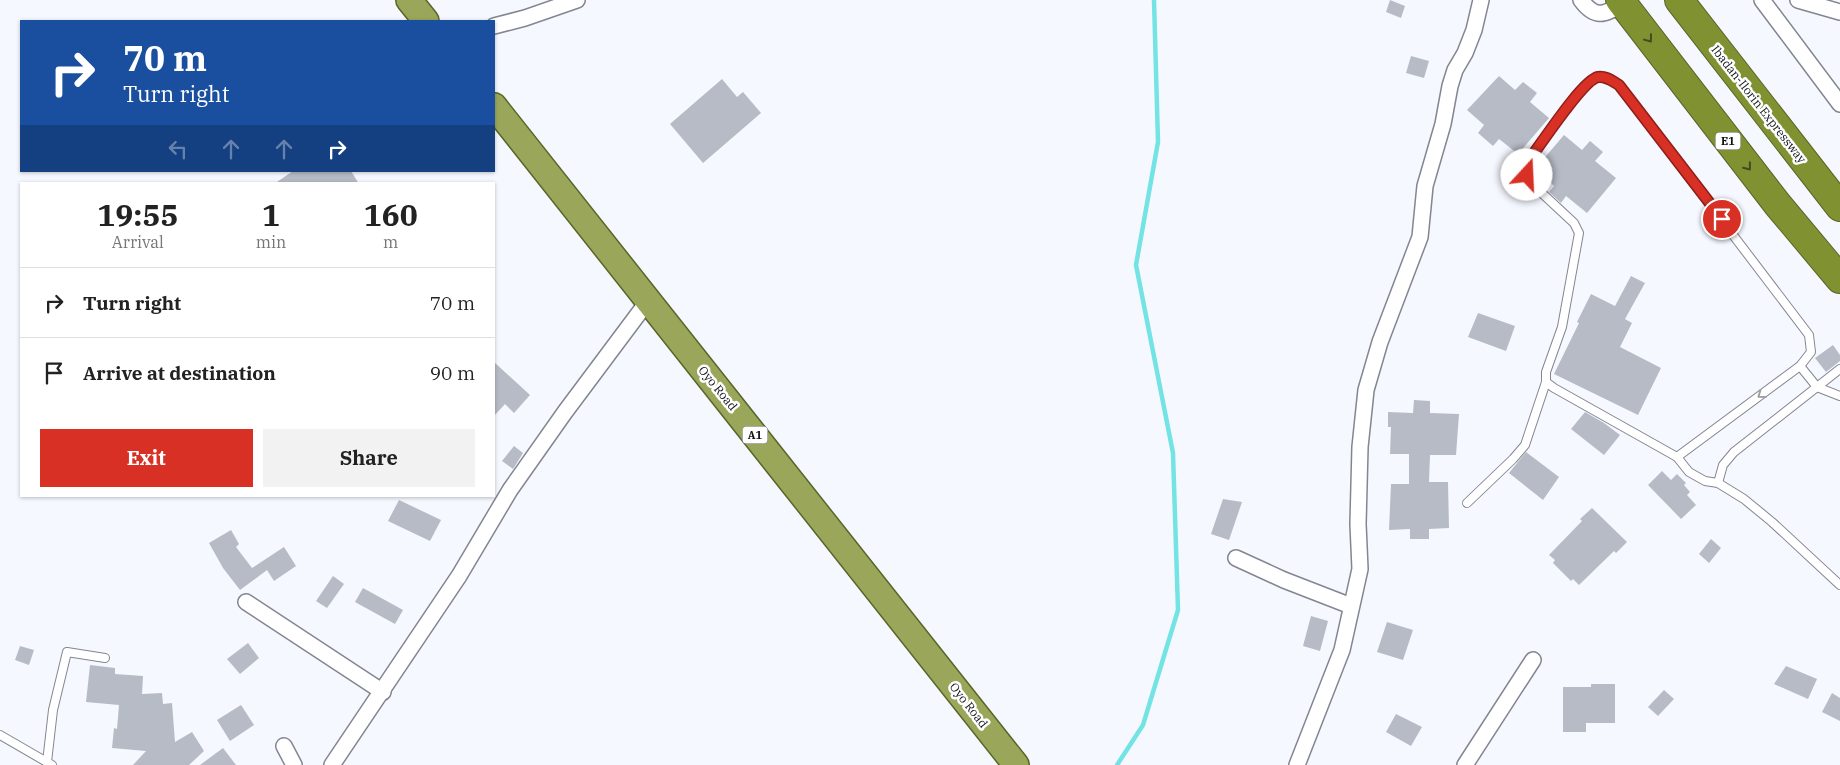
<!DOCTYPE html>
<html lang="en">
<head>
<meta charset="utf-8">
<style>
  :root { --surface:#fff; --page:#f2f2f2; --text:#222; --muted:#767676; --line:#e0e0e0; --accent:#d93025 }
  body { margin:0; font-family:"IBM Plex Serif",serif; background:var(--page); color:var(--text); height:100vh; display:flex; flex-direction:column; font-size:19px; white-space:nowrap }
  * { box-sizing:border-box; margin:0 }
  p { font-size:16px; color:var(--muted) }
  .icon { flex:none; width:28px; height:28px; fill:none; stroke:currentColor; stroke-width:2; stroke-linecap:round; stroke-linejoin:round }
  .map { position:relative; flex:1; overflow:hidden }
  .sheet { position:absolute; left:20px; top:182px; width:475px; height:315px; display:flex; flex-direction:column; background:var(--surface); border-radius:0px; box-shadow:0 1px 4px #0004 }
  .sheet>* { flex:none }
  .hud { position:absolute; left:20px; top:20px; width:475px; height:152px; border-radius:0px; box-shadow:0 1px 4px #0004; background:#1a4fa0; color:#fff; overflow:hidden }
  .pin { position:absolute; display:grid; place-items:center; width:42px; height:42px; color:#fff; margin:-21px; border:2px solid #fff; border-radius:50%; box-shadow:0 1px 5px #0007 }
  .me { position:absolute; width:55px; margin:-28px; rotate:20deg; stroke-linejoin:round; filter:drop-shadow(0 0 4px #0008) }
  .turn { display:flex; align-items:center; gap:18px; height:105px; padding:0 20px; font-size:22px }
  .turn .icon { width:65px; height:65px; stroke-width:2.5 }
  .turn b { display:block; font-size:35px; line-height:42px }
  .lanes { display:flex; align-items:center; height:48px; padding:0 20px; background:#0003; justify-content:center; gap:25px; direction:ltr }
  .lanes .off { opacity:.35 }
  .eta { display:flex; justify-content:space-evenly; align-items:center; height:85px; text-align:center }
  .eta b { font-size:30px; font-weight:800; line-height:35px }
  .button { display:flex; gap:10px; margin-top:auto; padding:10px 20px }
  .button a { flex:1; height:58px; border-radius:0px; background:var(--accent); color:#fff; font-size:20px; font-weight:800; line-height:58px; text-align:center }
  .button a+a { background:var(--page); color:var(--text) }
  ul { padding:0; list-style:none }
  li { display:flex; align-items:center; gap:15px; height:70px; padding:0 20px; border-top:1px solid var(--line) }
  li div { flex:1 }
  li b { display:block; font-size:19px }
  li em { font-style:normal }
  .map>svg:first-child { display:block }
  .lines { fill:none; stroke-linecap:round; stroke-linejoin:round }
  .stream { stroke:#74e3e4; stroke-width:4.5 }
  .building { fill:#b6bbc6 }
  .service-casing { stroke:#828690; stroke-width:10 }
  .minor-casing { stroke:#828690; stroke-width:18 }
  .trunk-casing { stroke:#596528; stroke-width:28 }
  .motorway-casing { stroke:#596528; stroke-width:30 }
  .service { stroke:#fff; stroke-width:8 }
  .minor { stroke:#fff; stroke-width:15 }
  .trunk { stroke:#9aa75a; stroke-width:25 }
  .motorway { stroke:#809131; stroke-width:28 }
  .oneway { stroke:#424b22 }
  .oneway2 { stroke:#9fa0a2 }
  .route-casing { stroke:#8d1f18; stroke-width:12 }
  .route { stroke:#d93025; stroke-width:9 }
  .labels { text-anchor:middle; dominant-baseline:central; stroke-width:5; stroke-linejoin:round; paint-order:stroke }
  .shield { fill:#fff; stroke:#58595c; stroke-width:1 }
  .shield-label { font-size:11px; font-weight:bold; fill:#101216 }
  .street-label { font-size:12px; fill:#101216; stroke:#fff }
</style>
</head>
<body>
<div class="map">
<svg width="1840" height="765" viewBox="0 0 1840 765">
  <rect width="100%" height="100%" fill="#f5f8ff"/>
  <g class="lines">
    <polyline class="stream" points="1117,765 1143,725 1178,610 1173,453 1136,265 1158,142 1154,0"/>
  </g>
  <g class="building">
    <polygon points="1390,0 1405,6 1401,18 1386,12"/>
    <polygon points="1411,56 1429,61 1424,78 1406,73"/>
    <polygon points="1499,76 1515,90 1523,82 1537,93 1530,102 1549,118 1518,154 1499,139 1493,146 1478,133 1484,125 1467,110"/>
    <polygon points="722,79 737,97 743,92 761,113 703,163 670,124"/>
    <polygon points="1564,135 1582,150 1590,141 1603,152 1595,161 1616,178 1587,213 1566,196 1561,203 1549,192 1554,186 1535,169"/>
    <polygon points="293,171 351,171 359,184 274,184"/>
    <polygon points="1631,276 1645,283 1625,319 1632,323 1620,347 1661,368 1638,415 1554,374 1579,323 1577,322 1591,294 1615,306"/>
    <polygon points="1478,313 1515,326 1506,351 1468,337"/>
    <polygon points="1833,345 1840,355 1840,361 1826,372 1815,358"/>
    <polygon points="494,362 530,395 514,413 505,404 494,416"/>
    <polygon points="1414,400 1430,401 1430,413 1459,414 1456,455 1430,455 1429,482 1448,482 1449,528 1429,529 1429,539 1410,539 1410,529 1389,530 1391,484 1409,484 1409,454 1390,454 1391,427 1388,427 1388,412 1413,413"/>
    <polygon points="1585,412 1604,423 1620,435 1604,455 1571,429"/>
    <polygon points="514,446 523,453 513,469 502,461"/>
    <polygon points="1526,452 1559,477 1543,500 1509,473"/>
    <polygon points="1662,471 1671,480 1677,474 1686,483 1684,485 1690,492 1687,495 1696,505 1681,519 1648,485"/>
    <polygon points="1223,499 1242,502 1229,540 1211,534"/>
    <polygon points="399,500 441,520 430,541 388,521"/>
    <polygon points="1592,508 1627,542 1616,553 1614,551 1579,585 1573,579 1571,581 1553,563 1555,560 1549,555 1582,521 1580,519"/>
    <polygon points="231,530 239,544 236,547 252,568 284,547 296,566 274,581 267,570 240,590 223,568 209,543"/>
    <polygon points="1711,539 1721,548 1709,563 1699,554"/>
    <polygon points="333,576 344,584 327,608 316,601"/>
    <polygon points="363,588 403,610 395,624 355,602"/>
    <polygon points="1311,616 1328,621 1320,651 1303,646"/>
    <polygon points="1387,622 1413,630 1403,660 1377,652"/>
    <polygon points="248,643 259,658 240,674 227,659"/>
    <polygon points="20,646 34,650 29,665 15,660"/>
    <polygon points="90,665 115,668 115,674 143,676 142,694 162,693 163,704 172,703 175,742 192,732 204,751 189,765 133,765 146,751 112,748 114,728 117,729 119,705 86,702"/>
    <polygon points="1786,666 1817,679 1808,699 1774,684"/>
    <polygon points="1591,684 1615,684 1615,723 1586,723 1586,732 1563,732 1563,687 1591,687"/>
    <polygon points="1664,690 1674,699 1658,716 1648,707"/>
    <polygon points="1832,693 1840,698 1840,721 1822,712"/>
    <polygon points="241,705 254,725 230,741 217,720"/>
    <polygon points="1396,714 1422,727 1411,746 1386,732"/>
    <polygon points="223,748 236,765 200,765"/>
  </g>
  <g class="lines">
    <defs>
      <g id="service">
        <polyline points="1800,366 1817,387 1840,396"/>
        <polyline points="1546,382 1554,388 1677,457 1689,472 1705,481 1718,483 1744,499 1772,522 1840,585"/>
        <polyline points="1718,483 1723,465 1734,452 1840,369"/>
        <path d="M 1467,503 L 1513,459 L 1525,445 L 1546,382 L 1546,372 L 1562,327 L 1579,233 L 1574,223 L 1531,183 L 1527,175 L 1526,164 C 1538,148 1582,80 1598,77 C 1607,76 1612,81 1619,85 L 1809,335 L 1811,352 L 1800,366 L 1677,457"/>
        <polyline points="0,735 52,765"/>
        <polyline points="47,762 53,710 67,652 105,658"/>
      </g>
      <g id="minor">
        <path d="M 1581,0 C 1595,19 1604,15 1622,4"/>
        <polyline points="1762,0 1840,104"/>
        <polyline points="1798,0 1840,12"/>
        <polyline points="494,26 525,18 577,0"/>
        <polyline points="1236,558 1284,580 1351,606"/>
        <polyline points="246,602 383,692"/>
        <polyline points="284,746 294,765"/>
        <polyline points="332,765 459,576 510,490 565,412 648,301"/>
        <polyline points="1297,765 1342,650 1360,569 1358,524 1360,447 1366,390 1380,342 1420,237 1425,186 1443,124 1450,86 1455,70 1465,53 1474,30 1481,0"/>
        <polyline points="1465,765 1533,660"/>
      </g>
      <g id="trunk">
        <polyline points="409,0 426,21"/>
        <polyline points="494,106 1016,765"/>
      </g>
      <g id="motorway">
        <polyline points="1620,0 1778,205 1840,279"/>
        <polyline points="1679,0 1840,207"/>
      </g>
    </defs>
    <use href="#service" class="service-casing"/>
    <use href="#minor" class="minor-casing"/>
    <use href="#trunk" class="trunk-casing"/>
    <use href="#motorway" class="motorway-casing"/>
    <use href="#service" class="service"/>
    <use href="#minor" class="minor"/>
    <use href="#trunk" class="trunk"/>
    <use href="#motorway" class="motorway"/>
  </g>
  <defs><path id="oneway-chevron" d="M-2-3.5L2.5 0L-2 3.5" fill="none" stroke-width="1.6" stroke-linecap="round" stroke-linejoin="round" transform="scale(1.25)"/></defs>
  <g class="oneway">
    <use href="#oneway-chevron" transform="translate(1649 39) rotate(53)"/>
    <use href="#oneway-chevron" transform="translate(1748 167) rotate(52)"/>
  </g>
  <use class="oneway2" href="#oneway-chevron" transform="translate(1761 395) rotate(144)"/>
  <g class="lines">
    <defs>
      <path id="route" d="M 1527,175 L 1526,164 C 1538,149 1582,80 1598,77 C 1607,76 1612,81 1619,85 L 1722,219"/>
    </defs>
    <use href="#route" class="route-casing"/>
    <use href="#route" class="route"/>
  </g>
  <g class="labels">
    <g class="shield">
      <rect x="1715.5" y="132.5" width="25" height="17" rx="4"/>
      <rect x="742.5" y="426.5" width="25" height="17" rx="4"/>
    </g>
    <g class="shield-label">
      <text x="1728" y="141">E1</text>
      <text x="755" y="435">A1</text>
    </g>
    <g class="street-label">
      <text transform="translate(1759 104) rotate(52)">Ibadan-Ilorin Expressway</text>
      <text transform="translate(718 388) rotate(51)">Oyo Road</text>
      <text transform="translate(969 705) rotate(52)">Oyo Road</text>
    </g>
  </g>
</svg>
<div class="pin" style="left:1722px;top:219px;background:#d93025"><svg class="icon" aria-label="arrive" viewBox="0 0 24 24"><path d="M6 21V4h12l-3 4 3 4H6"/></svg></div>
<svg class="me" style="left:1527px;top:175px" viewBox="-20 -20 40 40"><circle r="19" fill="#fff"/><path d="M0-13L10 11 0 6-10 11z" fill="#d93025"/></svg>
<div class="hud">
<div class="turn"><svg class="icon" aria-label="right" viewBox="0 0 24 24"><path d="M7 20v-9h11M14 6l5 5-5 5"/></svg><div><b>70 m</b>Turn right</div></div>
<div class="lanes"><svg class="icon off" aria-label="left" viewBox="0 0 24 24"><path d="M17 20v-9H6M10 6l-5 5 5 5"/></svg><svg class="icon off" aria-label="ahead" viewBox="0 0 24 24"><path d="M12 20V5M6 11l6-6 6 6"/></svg><svg class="icon off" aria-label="ahead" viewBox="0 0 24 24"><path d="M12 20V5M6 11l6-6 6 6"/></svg><svg class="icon" aria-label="right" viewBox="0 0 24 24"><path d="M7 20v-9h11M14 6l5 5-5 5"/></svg></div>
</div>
<section class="sheet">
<div class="eta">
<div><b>19:55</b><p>Arrival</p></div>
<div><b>1</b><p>min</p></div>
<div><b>160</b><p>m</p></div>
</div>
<ul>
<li><svg class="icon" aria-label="right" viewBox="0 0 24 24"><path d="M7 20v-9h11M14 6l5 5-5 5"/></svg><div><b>Turn right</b></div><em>70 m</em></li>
<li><svg class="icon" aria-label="arrive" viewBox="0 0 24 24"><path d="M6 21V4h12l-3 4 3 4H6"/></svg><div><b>Arrive at destination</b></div><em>90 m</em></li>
</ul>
<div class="button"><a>Exit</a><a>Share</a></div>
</section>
</div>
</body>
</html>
